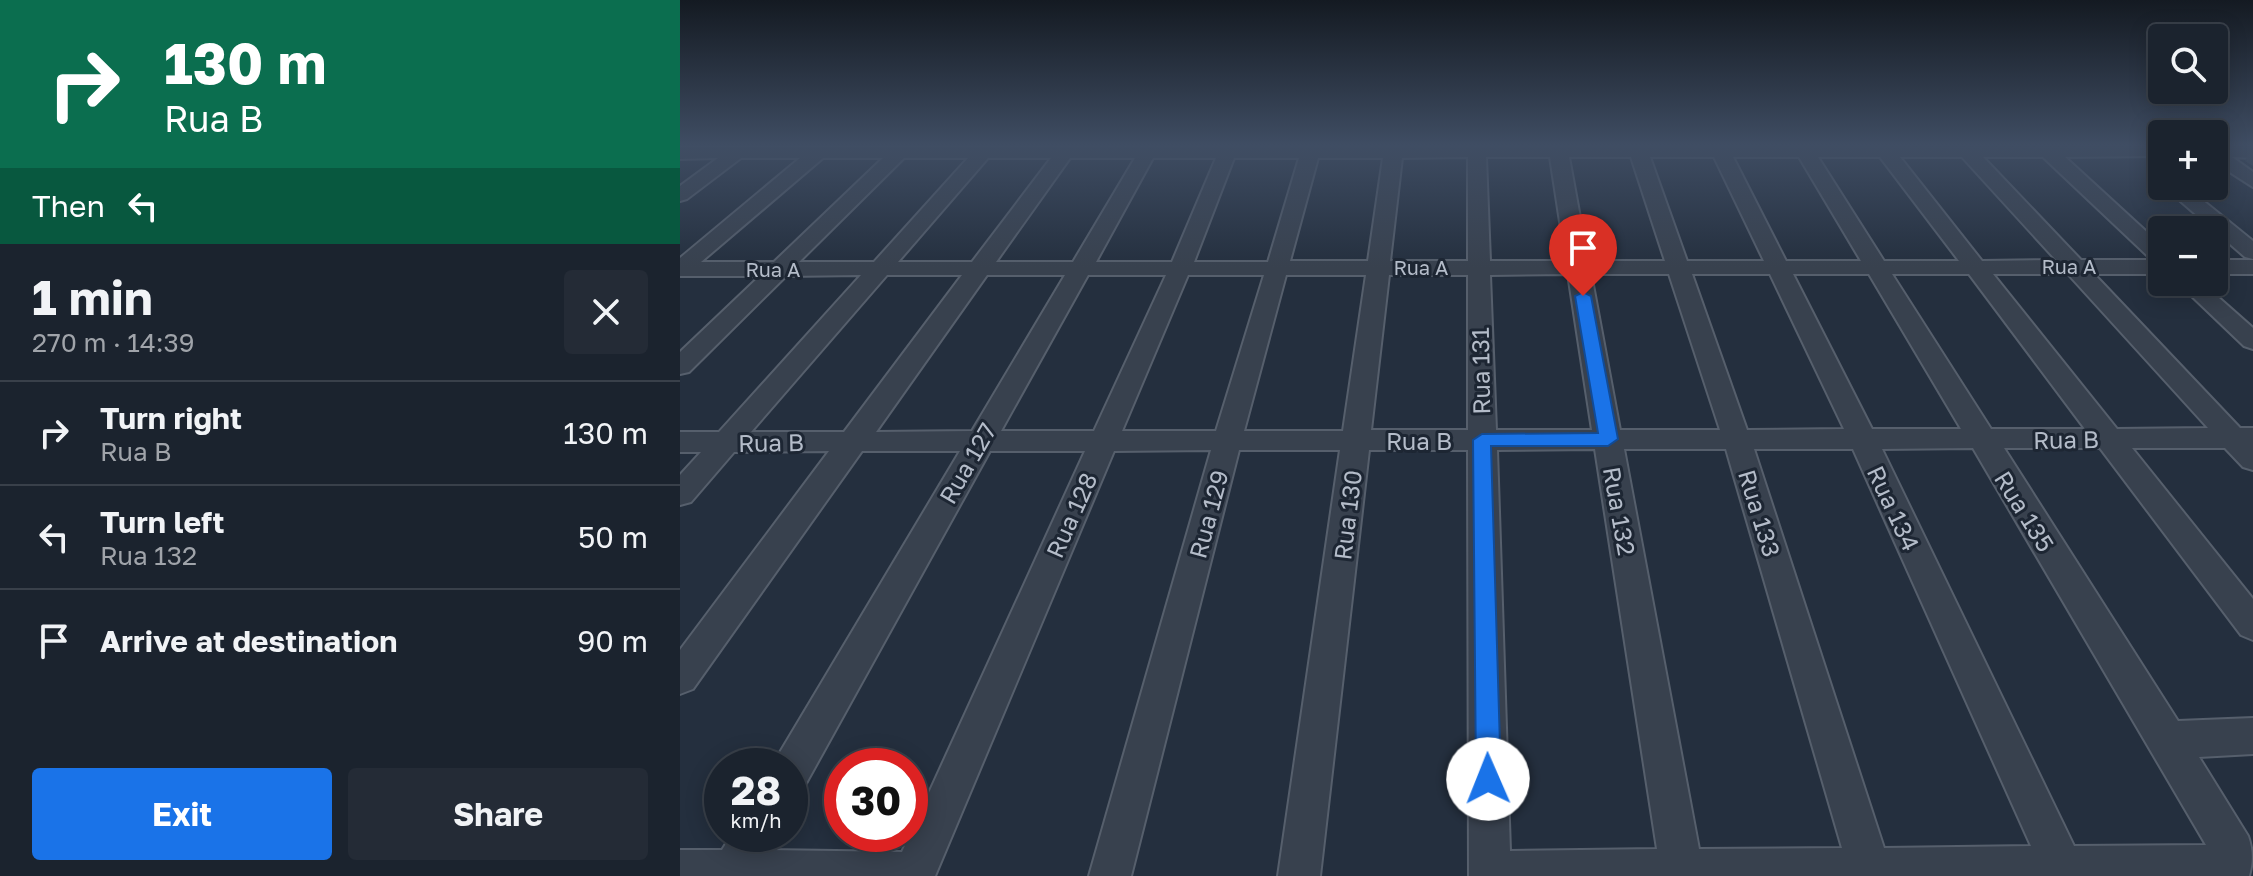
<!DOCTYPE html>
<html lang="en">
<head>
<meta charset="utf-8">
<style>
  :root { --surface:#1b232e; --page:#242b36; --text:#f1f3f6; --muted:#a0a4aa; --line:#39404a; --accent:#1a73e8 }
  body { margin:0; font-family:"Golos Text",sans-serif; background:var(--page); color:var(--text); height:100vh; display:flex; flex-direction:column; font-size:30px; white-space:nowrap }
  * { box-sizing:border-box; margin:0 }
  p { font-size:26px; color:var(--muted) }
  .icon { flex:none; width:44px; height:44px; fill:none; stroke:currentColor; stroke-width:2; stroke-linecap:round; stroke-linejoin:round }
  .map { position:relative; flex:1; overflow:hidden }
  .drawer { display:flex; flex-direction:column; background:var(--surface); width:680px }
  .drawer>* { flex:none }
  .guide { background:#0b6e4f; color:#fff; overflow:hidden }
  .fabs { position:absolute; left:1468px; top:24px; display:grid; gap:16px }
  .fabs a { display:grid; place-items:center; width:80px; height:80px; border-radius:8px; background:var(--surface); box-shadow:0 4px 20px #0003,0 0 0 2px var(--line); font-size:40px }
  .speed { position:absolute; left:24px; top:748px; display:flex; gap:16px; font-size:40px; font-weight:700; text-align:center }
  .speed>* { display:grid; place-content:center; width:104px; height:104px; border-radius:50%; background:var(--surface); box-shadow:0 4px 20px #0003,0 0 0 2px var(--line); line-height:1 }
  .speed small { font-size:20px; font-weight:400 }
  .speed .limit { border:12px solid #d22; background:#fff; color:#111 }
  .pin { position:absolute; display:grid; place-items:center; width:68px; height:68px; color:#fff; margin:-82px -34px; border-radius:50% 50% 50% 0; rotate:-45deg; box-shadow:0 0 8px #0007 }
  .pin .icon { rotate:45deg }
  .me { position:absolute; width:88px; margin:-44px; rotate:359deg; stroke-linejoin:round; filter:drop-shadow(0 0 6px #0008) }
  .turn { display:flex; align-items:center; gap:28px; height:168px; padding:0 32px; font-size:36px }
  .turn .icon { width:104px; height:104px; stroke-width:2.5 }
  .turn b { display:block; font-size:56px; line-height:68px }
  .then { display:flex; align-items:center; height:76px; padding:0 32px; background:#0003; gap:16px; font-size:30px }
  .round { display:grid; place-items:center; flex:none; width:84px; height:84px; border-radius:8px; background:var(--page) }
  .head { display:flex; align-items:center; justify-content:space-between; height:136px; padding:0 32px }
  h1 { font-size:48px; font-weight:700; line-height:60px }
  .button { display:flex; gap:16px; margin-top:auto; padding:16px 32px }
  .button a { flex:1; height:92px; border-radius:8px; background:var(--accent); color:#fff; font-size:32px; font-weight:700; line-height:92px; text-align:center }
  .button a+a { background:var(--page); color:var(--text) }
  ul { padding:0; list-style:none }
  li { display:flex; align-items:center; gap:24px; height:104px; padding:0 32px; border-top:2px solid var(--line) }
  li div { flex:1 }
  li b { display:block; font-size:30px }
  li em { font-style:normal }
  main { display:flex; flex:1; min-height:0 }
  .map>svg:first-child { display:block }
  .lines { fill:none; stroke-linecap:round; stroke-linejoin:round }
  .minor-casing { stroke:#565f6c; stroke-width:4 }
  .minor { fill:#38414e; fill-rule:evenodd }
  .wall { fill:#3b4654 }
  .route { fill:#1a73e8; stroke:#114b97; stroke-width:2 }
  .labels { text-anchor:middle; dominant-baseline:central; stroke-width:6; stroke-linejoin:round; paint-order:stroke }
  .far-street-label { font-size:20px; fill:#b4bcc9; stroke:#1d2633 }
  .street-label { font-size:24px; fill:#b4bcc9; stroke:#1d2633 }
</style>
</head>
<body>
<main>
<section class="drawer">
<div class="guide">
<div class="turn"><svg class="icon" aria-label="right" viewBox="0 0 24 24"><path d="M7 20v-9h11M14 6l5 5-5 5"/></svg><div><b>130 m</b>Rua B</div></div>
<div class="then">Then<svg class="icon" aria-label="left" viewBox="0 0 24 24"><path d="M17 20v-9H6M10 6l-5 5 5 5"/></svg></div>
</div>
<div class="head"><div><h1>1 min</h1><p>270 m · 14:39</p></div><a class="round"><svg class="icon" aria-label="close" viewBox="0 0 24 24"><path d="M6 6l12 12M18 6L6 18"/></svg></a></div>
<ul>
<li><svg class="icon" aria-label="right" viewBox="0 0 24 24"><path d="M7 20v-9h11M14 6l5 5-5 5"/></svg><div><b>Turn right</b><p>Rua B</p></div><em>130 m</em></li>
<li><svg class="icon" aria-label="left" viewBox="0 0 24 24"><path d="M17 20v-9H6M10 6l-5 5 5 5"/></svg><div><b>Turn left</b><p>Rua 132</p></div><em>50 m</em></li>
<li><svg class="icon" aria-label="arrive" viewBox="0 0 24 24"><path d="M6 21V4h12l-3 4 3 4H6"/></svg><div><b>Arrive at destination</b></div><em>90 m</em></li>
</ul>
<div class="button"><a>Exit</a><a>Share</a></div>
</section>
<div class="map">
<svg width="1573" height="876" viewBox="0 0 1573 876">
  <rect width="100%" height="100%" fill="#242f3e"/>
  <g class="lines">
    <defs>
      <g id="minor">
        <path d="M 1482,146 L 1482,156 L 1385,157 L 1482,246 L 1482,274 L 1414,274 L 1560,428 L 1573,428 L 1573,470 L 1563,467 L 1545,448 L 1452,448 L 1573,599 L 1573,640 L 1561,635 L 1420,448 L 1324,448 L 1498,721 L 1573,718 L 1573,754 L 1519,757 L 1568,836 C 1573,850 1573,862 1569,876 L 789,876 L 788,450 L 689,450 L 640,876 L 598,876 L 660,450 L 559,450 L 451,876 L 409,876 L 531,450 L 434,451 L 255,876 L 0,876 L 0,850 L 42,850 L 52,834 L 96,834 L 89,850 L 222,852 L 405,451 L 310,451 L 124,787 L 110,792 L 110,766 L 93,766 L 96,759 L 280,451 L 182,451 L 13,689 L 0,694 L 0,650 L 149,451 L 54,452 L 11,502 L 0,505 L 0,475 L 21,452 L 0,452 L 0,432 L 39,432 L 181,275 L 106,276 L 9,372 L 0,374 L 0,352 L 80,276 L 0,276 L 0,258 L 120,158 L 61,158 L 7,199 L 0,201 L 0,186 L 38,158 L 0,159 L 0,147 ZM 788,157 L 788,261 L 710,261 L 722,158 ZM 806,157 L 870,157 L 886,261 L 810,261 ZM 889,157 L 951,157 L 985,261 L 908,261 ZM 970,157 L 1034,157 L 1084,261 L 1007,261 ZM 1053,157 L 1119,157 L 1181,261 L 1106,261 ZM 1138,157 L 1200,157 L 1279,261 L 1204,261 ZM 1220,157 L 1282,157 L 1376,260 L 1302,261 ZM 1303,157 L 1363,157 L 1472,260 L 1401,260 ZM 143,158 L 203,158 L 94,262 L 21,262 ZM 224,158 L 288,158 L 194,262 L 119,262 ZM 308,158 L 371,158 L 292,262 L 218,262 ZM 390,158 L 455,158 L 393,262 L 316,262 ZM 473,158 L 536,158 L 492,262 L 416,262 ZM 554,158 L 619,158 L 588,262 L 514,262 ZM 638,158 L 703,158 L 688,261 L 610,261 ZM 888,274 L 912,430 L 816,430 L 810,275 ZM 911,274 L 989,274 L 1040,430 L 940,430 ZM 1012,274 L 1090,274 L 1164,429 L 1067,430 ZM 1113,274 L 1189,274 L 1281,429 L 1192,429 ZM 1212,274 L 1289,274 L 1405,429 L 1311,429 ZM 1313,274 L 1388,274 L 1528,428 L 1437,429 ZM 207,275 L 282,275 L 164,432 L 71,432 ZM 307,275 L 385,275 L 292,431 L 196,432 ZM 408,275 L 486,275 L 414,431 L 321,431 ZM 508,275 L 584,275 L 536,431 L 442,431 ZM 606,275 L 686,275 L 663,431 L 564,431 ZM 709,275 L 788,275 L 788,430 L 691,430 ZM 1293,448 L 1526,845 L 1394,846 L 1202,449 ZM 915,449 L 977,849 L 830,851 L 817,450 ZM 944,449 L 1046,449 L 1162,848 L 1019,849 ZM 1074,449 L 1173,449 L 1351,846 L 1204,848 Z"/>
        <polygon points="1534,146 1573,146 1573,158 1552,157 1573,172 1573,187 1534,162"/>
        <polygon points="1483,186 1505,186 1573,241 1573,259 1565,257"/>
        <rect x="1534" y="260" width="39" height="14"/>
        <polygon points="1497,282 1521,282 1573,328 1573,349 1564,346"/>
      </g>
    </defs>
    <use href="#minor" class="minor-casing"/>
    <use href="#minor" class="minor"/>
  </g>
  <polygon class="wall" points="1573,148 1573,166 1565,161"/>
  <linearGradient id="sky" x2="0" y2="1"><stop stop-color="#141a22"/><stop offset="0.54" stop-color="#3f4d63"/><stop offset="1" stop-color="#3f4d63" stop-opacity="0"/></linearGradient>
  <rect width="1573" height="268" fill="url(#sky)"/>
  <polygon class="route" points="903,292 911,296 938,439 928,446 811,446 821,779 817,788 808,792 799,788 796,779 793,440 802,434 918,433 895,296"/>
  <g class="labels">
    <g class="far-street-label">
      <text x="1389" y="266">Rua A</text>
      <text x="741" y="267">Rua A</text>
      <text x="93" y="269">Rua A</text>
    </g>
    <g class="street-label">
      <text transform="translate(800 371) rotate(-91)">Rua 131</text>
      <text transform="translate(1386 439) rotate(-1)">Rua B</text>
      <text x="739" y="440">Rua B</text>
      <text transform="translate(91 442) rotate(-1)">Rua B</text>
      <text transform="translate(287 463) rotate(-60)">Rua 127</text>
      <text transform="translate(1214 508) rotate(65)">Rua 134</text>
      <text transform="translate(940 511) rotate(80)">Rua 132</text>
      <text transform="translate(1345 511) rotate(58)">Rua 135</text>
      <text transform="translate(1080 513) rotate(73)">Rua 133</text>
      <text transform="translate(528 514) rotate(-75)">Rua 129</text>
      <text transform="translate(391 515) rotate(-66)">Rua 128</text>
      <text transform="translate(667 515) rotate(-83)">Rua 130</text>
    </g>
  </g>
</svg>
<div class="fabs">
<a><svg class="icon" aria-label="search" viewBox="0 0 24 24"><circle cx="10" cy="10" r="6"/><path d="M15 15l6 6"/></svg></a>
<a>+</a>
<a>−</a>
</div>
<div class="speed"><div>28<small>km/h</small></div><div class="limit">30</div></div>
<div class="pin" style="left:903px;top:296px;background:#d93025"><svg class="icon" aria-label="arrive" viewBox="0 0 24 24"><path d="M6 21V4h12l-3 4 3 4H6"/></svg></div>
<svg class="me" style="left:808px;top:779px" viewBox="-20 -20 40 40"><circle r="19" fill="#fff"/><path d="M0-13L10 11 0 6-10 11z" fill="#1a73e8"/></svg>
</div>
</main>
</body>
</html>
